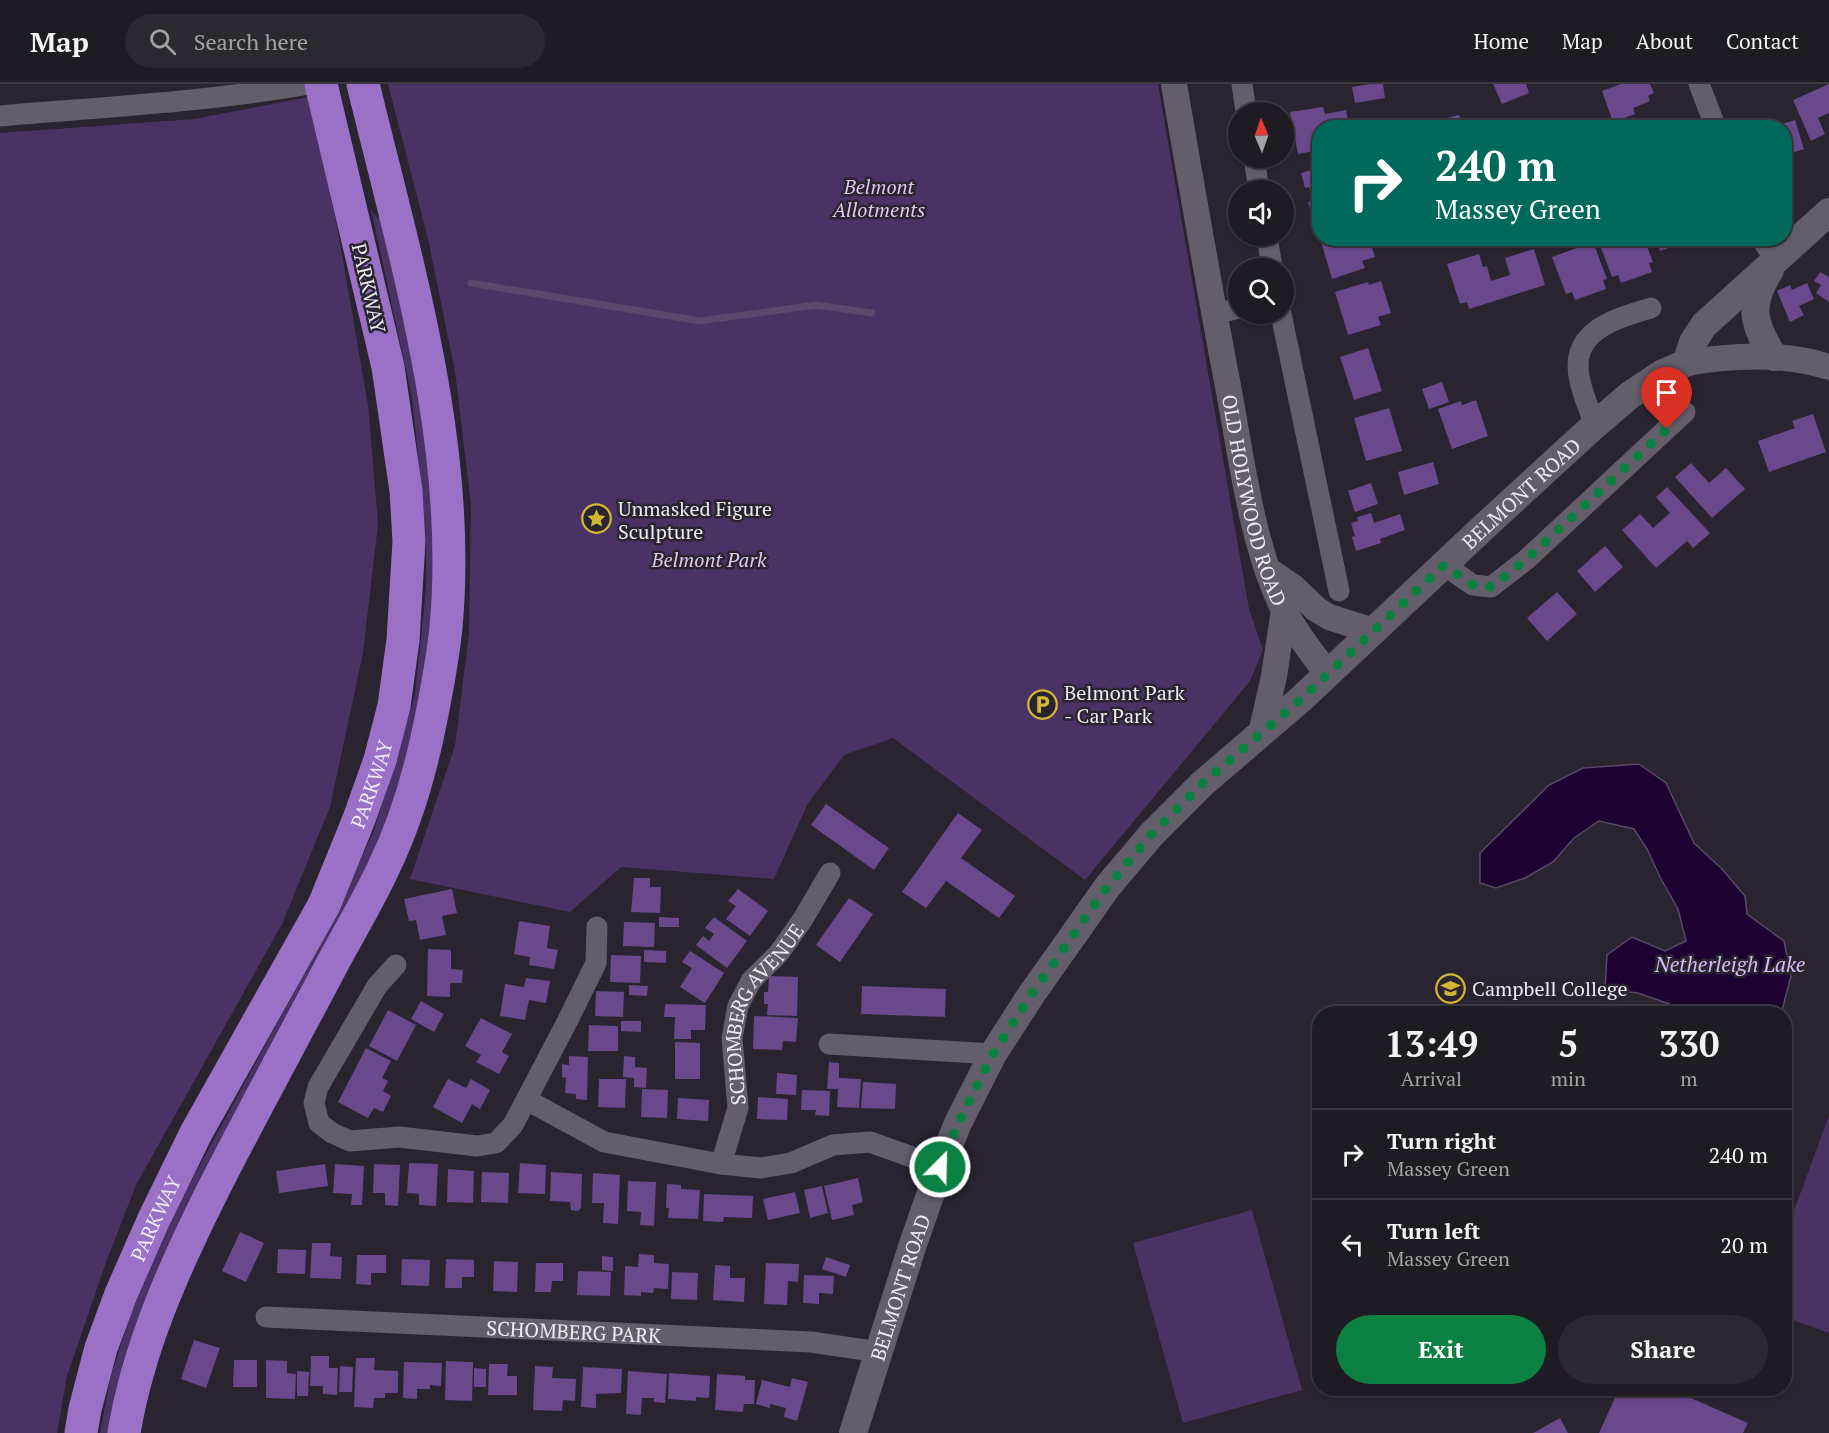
<!DOCTYPE html>
<html lang="en">
<head>
<meta charset="utf-8">
<style>
  :root { --surface:#1f1b23; --page:#2c2830; --text:#f1f3f6; --muted:#a1a1a6; --line:#3c3941; --accent:#0b8043 }
  body { margin:0; font-family:"PT Serif",serif; background:var(--page); color:var(--text); height:100vh; display:flex; flex-direction:column; font-size:22px; white-space:nowrap }
  * { box-sizing:border-box; margin:0 }
  p { font-size:20px; color:var(--muted) }
  .icon { flex:none; width:33px; height:33px; fill:none; stroke:currentColor; stroke-width:2; stroke-linecap:round; stroke-linejoin:round }
  .map { position:relative; flex:1; overflow:hidden }
  .details { position:absolute; left:1312px; top:922px; width:480px; height:390px; display:flex; flex-direction:column; background:var(--surface); border-radius:24px; box-shadow:0 2px 4px #0004,0 0 0 2px var(--line) }
  .details>* { flex:none }
  .top-card { position:absolute; left:1312px; top:36px; width:480px; height:126px; border-radius:24px; box-shadow:0 2px 4px #0004,0 0 0 2px var(--line); background:#00695c; color:#fff; overflow:hidden }
  .needle { width:39px; rotate:358deg }
  .tools { position:absolute; left:1228px; top:18px; display:grid; gap:12px }
  .tools a { display:grid; place-items:center; width:66px; height:66px; border-radius:50%; background:var(--surface); box-shadow:0 2px 4px #0004,0 0 0 2px var(--line); font-size:30px }
  .pin { position:absolute; display:grid; place-items:center; width:51px; height:51px; color:#fff; margin:-62px -26px; border-radius:50% 50% 50% 0; rotate:-45deg; box-shadow:0 0 6px #0007 }
  .pin .icon { rotate:45deg }
  .me { position:absolute; width:66px; margin:-33px; rotate:23deg; stroke-linejoin:round; filter:drop-shadow(0 0 4px #0008) }
  .turn { display:flex; align-items:center; gap:21px; height:126px; padding:0 24px; font-size:27px }
  .turn .icon { width:78px; height:78px; stroke-width:2.5 }
  .turn b { display:block; font-size:42px; line-height:51px }
  .eta { display:flex; justify-content:space-evenly; align-items:center; height:102px; text-align:center }
  .eta b { font-size:36px; font-weight:700; line-height:42px }
  .action { display:flex; gap:12px; margin-top:auto; padding:12px 24px }
  .action a { flex:1; height:69px; border-radius:36px; background:var(--accent); color:#fff; font-size:24px; font-weight:700; line-height:69px; text-align:center }
  .action a+a { background:var(--page); color:var(--text) }
  ul { padding:0; list-style:none }
  li { display:flex; align-items:center; gap:18px; height:90px; padding:0 24px; border-top:2px solid var(--line) }
  li div { flex:1 }
  li b { display:block; font-size:22px }
  li em { font-style:normal }
  header { display:flex; align-items:center; gap:36px; box-sizing:border-box; height:84px; padding:0 30px; background:var(--surface); border-bottom:2px solid var(--line) }
  header strong { font-size:28px }
  nav { display:flex; gap:33px; margin-inline-start:auto; font-size:21px }
  .search { width:420px; height:54px; background:var(--page); display:flex; align-items:center; gap:15px; box-sizing:border-box; padding:0 21px; border-radius:33px; color:var(--muted); font-size:22px }
  .map>svg:first-child { display:block }
  .green { fill:#4b3265 }
  .water { fill:#1d0231; stroke:#5b486b; stroke-width:1.5 }
  .lines { fill:none; stroke-linecap:round; stroke-linejoin:round }
  .stream { stroke:#5b486b; stroke-width:7 }
  .building { fill:#69488c }
  .minor { stroke:#645e6b; stroke-width:21 }
  .tertiary { stroke:#645e6b; stroke-width:26 }
  .secondary { stroke:#645e6b; stroke-width:28 }
  .trunk { stroke:#9b70c7; stroke-width:33 }
  .route { stroke:#0b8043; stroke-width:10; stroke-dasharray:0 18 }
  .labels { text-anchor:middle; dominant-baseline:central; stroke-width:5; stroke-linejoin:round; paint-order:stroke }
  .park-label { font-size:20px; font-style:italic; fill:#dbc9f1; stroke:#29242f }
  .street-label { font-size:20px; fill:#edeaf2; stroke:#29242f }
  .poi-label { font-size:20px; fill:#edeaf2; stroke:#29242f; text-anchor:start }
  .water-label { font-size:21px; font-style:italic; fill:#d5bbf5; stroke:#29242f }
</style>
</head>
<body>
<header>
<strong>Map</strong>
<div class="search"><svg class="icon" aria-label="search" viewBox="0 0 24 24"><circle cx="10" cy="10" r="6"/><path d="M15 15l6 6"/></svg>Search here</div>
<nav><a>Home</a><a>Map</a><a>About</a><a>Contact</a></nav>
</header>
<div class="map">
<svg width="1829" height="1349" viewBox="0 0 1829 1349">
  <rect width="100%" height="100%" fill="#29242f"/>
  <g class="green">
    <polygon points="388,0 1158,0 1249,525 1263,566 1250,597 1085,796 893,654 844,671 807,721 774,795 621,783 570,828 410,795 455,662 469,550 471,421 455,287 428,155"/>
    <polygon points="309,13 337,142 368,321 378,440 363,569 330,723 282,840 136,1101 105,1181 67,1292 57,1349 0,1349 0,49 194,35"/>
    <polygon points="382,122 433,368 438,516 401,706 113,1349 100,1349 111,1292 134,1219 170,1136 311,877 374,747 415,611 426,505 426,448 412,313 371,125 378,135"/>
    <polygon points="1829,1032 1829,1249 1785,1233 1785,1151"/>
    <polygon points="1252,1126 1302,1306 1183,1339 1133,1159"/>
  </g>
  <polygon class="water" points="1639,680 1666,699 1694,759 1722,785 1745,812 1747,830 1784,857 1791,892 1781,930 1698,930 1638,909 1605,905 1607,871 1632,853 1665,867 1686,857 1678,825 1661,795 1647,765 1634,745 1599,737 1574,754 1553,778 1525,794 1496,804 1480,799 1480,769 1549,701 1583,684"/>
  <g class="lines">
    <polyline class="stream" points="471,199 700,237 816,221 872,229"/>
  </g>
  <g class="building">
    <polygon points="1370,0 1383,0 1385,14 1355,19 1352,3"/>
    <polygon points="1493,0 1526,0 1529,9 1502,20"/>
    <polygon points="1621,0 1650,0 1654,9 1648,12 1650,17 1633,24 1635,30 1613,38 1602,7"/>
    <polygon points="1829,0 1829,29 1818,34 1825,50 1811,57 1793,16"/>
    <polygon points="1323,23 1325,30 1346,26 1349,44 1320,44 1320,66 1298,70 1290,28"/>
    <polygon points="1459,31 1463,44 1413,44 1413,43"/>
    <polygon points="1795,36 1804,65 1785,71 1785,44 1763,43 1776,39 1776,42"/>
    <polygon points="1320,84 1320,129 1312,131 1308,118 1312,117 1309,103 1305,104 1301,89"/>
    <polygon points="1320,154 1369,154 1375,173 1362,177 1365,184 1332,195"/>
    <polygon points="1424,154 1441,154 1443,160 1426,164"/>
    <polygon points="1602,154 1644,154 1653,178 1649,179 1652,188 1621,199 1618,191 1612,193 1598,156"/>
    <polygon points="1656,154 1695,154 1695,155 1660,167"/>
    <polygon points="1593,158 1607,195 1603,196 1606,205 1575,216 1572,208 1566,210 1552,173"/>
    <polygon points="1534,165 1545,201 1469,225 1467,218 1460,220 1447,180 1479,170 1483,183 1487,182 1491,197 1510,191 1505,174"/>
    <polygon points="1820,188 1829,193 1829,218 1816,209 1821,201 1814,197"/>
    <polygon points="1381,197 1391,229 1378,233 1381,241 1348,251 1335,208 1368,198 1369,201"/>
    <polygon points="1807,199 1814,215 1799,222 1804,231 1790,238 1777,207 1790,201 1792,206"/>
    <polygon points="1368,264 1382,307 1354,316 1340,273"/>
    <polygon points="1442,298 1449,318 1429,325 1422,305"/>
    <polygon points="1476,316 1488,352 1452,365 1438,325 1461,317 1462,321"/>
    <polygon points="1389,324 1402,367 1366,377 1354,334"/>
    <polygon points="1813,330 1826,368 1769,388 1758,357 1795,344 1792,337"/>
    <polygon points="1433,378 1439,400 1404,411 1398,388"/>
    <polygon points="1691,379 1709,399 1726,384 1745,405 1712,434 1675,393"/>
    <polygon points="1371,399 1378,420 1355,428 1348,407"/>
    <polygon points="1667,403 1710,449 1693,464 1687,457 1656,484 1622,446 1640,430 1653,444 1670,429 1656,413"/>
    <polygon points="1371,429 1374,439 1400,430 1405,446 1380,455 1381,459 1356,467 1352,453 1355,452 1351,439 1358,437 1357,433"/>
    <polygon points="1605,462 1623,483 1595,508 1577,487"/>
    <polygon points="1557,508 1577,530 1547,557 1527,534"/>
    <polygon points="826,720 889,764 874,786 811,741"/>
    <polygon points="958,729 982,746 961,774 1015,812 999,834 946,797 926,824 902,808"/>
    <polygon points="634,794 650,794 650,803 661,803 660,829 631,828"/>
    <polygon points="452,805 457,829 442,832 446,851 420,856 416,836 409,837 404,815"/>
    <polygon points="738,805 768,827 750,852 726,835 736,822 728,817"/>
    <polygon points="849,814 873,830 840,878 816,861"/>
    <polygon points="659,833 679,834 679,843 659,843"/>
    <polygon points="714,833 747,857 727,884 696,861 703,852 709,857 714,850 705,844"/>
    <polygon points="519,837 550,842 547,864 558,866 554,885 529,881 530,873 514,870"/>
    <polygon points="624,838 655,839 654,863 623,862"/>
    <polygon points="428,865 451,866 451,885 463,886 462,899 450,899 450,913 427,912"/>
    <polygon points="644,866 666,867 666,879 644,878"/>
    <polygon points="690,867 724,889 705,919 680,903 692,884 682,878"/>
    <polygon points="611,871 641,872 640,899 610,898"/>
    <polygon points="769,892 798,893 797,932 767,931 768,920 764,920 764,908 768,908"/>
    <polygon points="526,894 550,897 546,919 529,916 525,936 500,932 505,900 524,903"/>
    <polygon points="629,901 648,902 647,912 629,911"/>
    <polygon points="862,902 946,905 945,933 861,930"/>
    <polygon points="596,907 624,908 623,933 595,932"/>
    <polygon points="421,917 444,930 434,948 411,935"/>
    <polygon points="665,920 706,921 705,946 691,946 691,955 674,955 675,933 664,933"/>
    <polygon points="388,926 416,941 397,977 369,962"/>
    <polygon points="754,932 798,934 796,958 783,957 782,966 753,965"/>
    <polygon points="481,934 512,950 502,968 509,972 499,990 476,978 481,971 465,962"/>
    <polygon points="621,937 641,937 641,948 621,947"/>
    <polygon points="589,941 618,942 618,967 588,967"/>
    <polygon points="675,958 700,959 700,995 675,995"/>
    <polygon points="366,964 391,977 382,994 388,997 383,1007 391,1012 383,1028 374,1024 368,1034 338,1018"/>
    <polygon points="569,972 588,973 587,1016 576,1015 576,1010 565,1009 566,994 562,993 562,980 569,981"/>
    <polygon points="624,972 635,973 635,983 647,984 646,1004 634,1003 634,994 623,993"/>
    <polygon points="829,978 839,979 839,994 861,995 859,1024 837,1023 838,1005 827,1005"/>
    <polygon points="777,989 797,991 796,1011 776,1010"/>
    <polygon points="448,995 466,1004 471,995 490,1006 480,1025 472,1020 462,1039 433,1023"/>
    <polygon points="599,995 626,995 625,1024 598,1023"/>
    <polygon points="863,998 896,1000 895,1025 861,1024"/>
    <polygon points="642,1005 668,1006 667,1034 641,1033"/>
    <polygon points="802,1006 830,1007 829,1032 815,1031 816,1026 801,1026"/>
    <polygon points="758,1013 788,1015 787,1036 757,1035"/>
    <polygon points="678,1014 709,1016 708,1037 677,1035"/>
    <polygon points="409,1079 438,1080 436,1122 419,1121 419,1110 407,1109"/>
    <polygon points="520,1079 546,1081 545,1110 518,1109"/>
    <polygon points="325,1080 328,1102 279,1109 276,1087"/>
    <polygon points="335,1080 364,1082 362,1121 351,1121 352,1110 333,1109"/>
    <polygon points="374,1080 400,1081 398,1122 385,1121 385,1109 373,1109"/>
    <polygon points="448,1085 474,1087 473,1119 447,1118"/>
    <polygon points="482,1088 509,1089 508,1119 481,1118"/>
    <polygon points="551,1088 582,1090 581,1124 578,1127 571,1126 570,1118 550,1117"/>
    <polygon points="593,1089 620,1091 618,1140 603,1139 604,1119 592,1119"/>
    <polygon points="858,1094 863,1118 852,1121 854,1131 832,1136 824,1102"/>
    <polygon points="628,1097 656,1098 654,1142 640,1141 641,1128 627,1127"/>
    <polygon points="667,1100 681,1101 681,1105 700,1106 698,1135 668,1134 669,1124 666,1124"/>
    <polygon points="822,1102 828,1129 810,1134 804,1106"/>
    <polygon points="795,1108 800,1129 768,1136 763,1115"/>
    <polygon points="704,1110 753,1112 752,1134 724,1133 723,1138 703,1137"/>
    <polygon points="240,1148 264,1159 246,1198 222,1187"/>
    <polygon points="312,1159 331,1159 330,1172 342,1173 341,1195 310,1194"/>
    <polygon points="278,1165 306,1166 305,1190 277,1189"/>
    <polygon points="639,1170 654,1171 654,1179 669,1180 668,1205 654,1204 653,1209 641,1208 641,1212 624,1211 625,1182 638,1183"/>
    <polygon points="357,1171 386,1171 386,1189 371,1189 371,1201 356,1200"/>
    <polygon points="602,1172 613,1173 613,1187 602,1186"/>
    <polygon points="826,1173 850,1181 846,1193 822,1185"/>
    <polygon points="402,1175 430,1176 429,1202 401,1201"/>
    <polygon points="446,1175 474,1176 474,1193 462,1193 462,1204 445,1204"/>
    <polygon points="494,1177 518,1178 517,1208 493,1207"/>
    <polygon points="536,1179 563,1179 563,1197 552,1197 551,1208 535,1208"/>
    <polygon points="766,1179 799,1180 798,1198 788,1197 787,1221 764,1220"/>
    <polygon points="715,1181 730,1182 730,1194 745,1194 744,1218 713,1216"/>
    <polygon points="578,1187 611,1188 610,1212 577,1211"/>
    <polygon points="672,1188 698,1189 697,1216 671,1215"/>
    <polygon points="804,1191 834,1192 833,1210 819,1209 819,1220 803,1219"/>
    <polygon points="194,1256 220,1264 206,1304 181,1295"/>
    <polygon points="311,1272 329,1272 329,1284 338,1284 337,1311 323,1310 323,1302 310,1302"/>
    <polygon points="356,1274 375,1274 374,1286 398,1287 398,1309 385,1309 385,1314 374,1314 373,1324 354,1323"/>
    <polygon points="234,1276 257,1276 257,1303 233,1303"/>
    <polygon points="266,1276 287,1277 287,1289 296,1290 295,1315 266,1314"/>
    <polygon points="446,1277 473,1278 472,1317 445,1316"/>
    <polygon points="404,1278 442,1279 441,1302 430,1301 430,1305 417,1305 417,1315 403,1314"/>
    <polygon points="489,1280 508,1280 507,1292 517,1292 517,1311 488,1311"/>
    <polygon points="340,1282 353,1283 352,1308 339,1308"/>
    <polygon points="535,1282 553,1283 552,1294 576,1295 575,1317 563,1316 562,1327 533,1326"/>
    <polygon points="583,1283 622,1285 621,1309 596,1310 596,1324 581,1323"/>
    <polygon points="474,1284 486,1285 486,1303 474,1303"/>
    <polygon points="297,1287 309,1288 308,1312 297,1312"/>
    <polygon points="628,1287 667,1290 665,1319 654,1318 654,1314 642,1314 641,1331 626,1330"/>
    <polygon points="669,1289 710,1292 709,1314 696,1313 696,1317 668,1315"/>
    <polygon points="717,1290 745,1292 745,1296 755,1296 754,1320 744,1320 743,1328 715,1326"/>
    <polygon points="792,1294 808,1298 797,1337 784,1333 786,1324 770,1320 770,1324 756,1320 762,1296 790,1303"/>
    <polygon points="1619,1305 1670,1305 1748,1339 1743,1349 1599,1349"/>
    <polygon points="1560,1334 1568,1349 1533,1349"/>
  </g>
  <g class="lines">
    <g class="minor">
      <polyline points="1242,0 1246,28"/>
      <polyline points="1699,0 1716,44"/>
      <path d="M 0,32 C 103,23 207,18 309,0"/>
      <polyline points="1254,74 1259,106"/>
      <polyline points="1267,152 1272,184"/>
      <polyline points="1761,154 1776,177"/>
      <polyline points="1214,230 1239,224"/>
      <polyline points="1281,230 1339,507"/>
      <path d="M 1595,341 C 1590,327 1583,312 1580,297 C 1568,247 1614,235 1651,224"/>
      <polyline points="1444,481 1473,501 1491,503 1527,475 1685,328"/>
      <polyline points="396,881 377,902 318,1003 314,1019 319,1039 332,1049 350,1057 399,1053 477,1062 496,1059 513,1041 568,936 596,879 597,843"/>
      <polyline points="829,960 993,970"/>
      <polyline points="527,1016 604,1058 721,1080 761,1084 791,1079 833,1061 870,1058 940,1083"/>
      <path id="s1" d="M 721,1080 L 738,1024 L 732,954 L 738,922 L 751,897 L 779,869 L 803,835 L 830,789"/>
      <path id="s2" d="M 266,1233 L 811,1258 L 879,1268"/>
    </g>
    <g class="tertiary">
      <path id="s3" d="M 1174,0 C 1191,99 1208,198 1227,297 C 1241,369 1251,461 1284,526 C 1296,549 1312,570 1328,590"/>
      <path d="M 1686,279 C 1733,271 1783,268 1829,283"/>
      <polyline points="1268,486 1292,502 1316,525 1329,533 1373,547"/>
      <polyline points="1261,650 1274,592 1284,526"/>
    </g>
    <g class="secondary">
      <path d="M 1770,186 C 1748,221 1752,239 1774,273"/>
      <path id="s4" d="M 853,1349 L 913,1160 L 940,1083 L 958,1039 L 993,970 L 1031,911 L 1108,802 L 1152,750 L 1202,700 L 1301,615 L 1487,440 L 1595,341 L 1630,311 L 1663,289 L 1686,279 L 1693,258 L 1704,241 L 1829,128"/>
    </g>
    <g class="trunk">
      <path id="s5" d="M 81,1349 L 85,1325 L 101,1264 L 121,1210 L 153,1137 L 196,1049 L 324,821 L 359,735 L 380,676 L 394,622 L 403,556 L 409,457 L 406,407 L 388,283 L 321,0"/>
      <path d="M 124,1349 C 138,1264 174,1184 212,1108 C 252,1029 295,951 336,873 C 352,844 369,815 383,785 C 406,738 421,686 431,635 C 437,605 443,574 446,543 C 463,362 405,174 363,0"/>
    </g>
  </g>
  <g class="lines">
    <polyline class="route" points="940,1083 958,1040 993,970 1031,911 1108,802 1152,750 1202,700 1301,615 1444,481 1473,501 1491,503 1527,475 1667,345"/>
  </g>
  <defs>
    <symbol id="sight-ring" viewBox="-11 -11 22 22"><circle r="9.5" fill="#29242f" stroke="#d4b635" stroke-width="1.5"/><path d="M0-6L1.8-2.2L6-1.7L2.9 1.2L3.7 5.4L0 3.3L-3.7 5.4L-2.9 1.2L-6-1.7L-1.8-2.2Z" fill="#d4b635"/></symbol>
    <symbol id="parking-ring" viewBox="-11 -11 22 22"><circle r="9.5" fill="#29242f" stroke="#d4b635" stroke-width="1.5"/><path d="M-3.5-5.5H1a3.5 3.5 0 0 1 0 7H-1V5.5H-3.5ZM-1-3.4V-.6H.8a1.4 1.4 0 0 0 0-2.8Z" fill="#d4b635"/></symbol>
    <symbol id="school-ring" viewBox="-11 -11 22 22"><circle r="9.5" fill="#29242f" stroke="#d4b635" stroke-width="1.5"/><path d="M0-5L7-2L0 1L-7-2ZM-4 1L0 2.5L4 1V4Q0 6-4 4Z" fill="#d4b635"/></symbol>
  </defs>
  <g fill-rule="evenodd">
    <use href="#sight-ring" x="580" y="418" width="33" height="33"/>
    <use href="#parking-ring" x="1026" y="604" width="33" height="33"/>
    <use href="#school-ring" x="1434" y="888" width="33" height="33"/>
  </g>
  <g class="labels">
    <g class="park-label">
      <text x="879" y="102">Belmont<tspan x="879" dy="23">Allotments</tspan></text>
      <text x="709" y="475">Belmont Park</text>
    </g>
    <g class="street-label">
      <text transform="translate(369 204) rotate(77)">PARKWAY</text>
      <text stroke="none"><textPath href="#s4" startOffset="1179">BELMONT ROAD</textPath></text>
      <text stroke="none"><textPath href="#s3" startOffset="424">OLD HOLYWOOD ROAD</textPath></text>
      <text stroke="none"><textPath href="#s5" startOffset="714">PARKWAY</textPath></text>
      <text stroke="none"><textPath href="#s1" startOffset="162">SCHOMBERG AVENUE</textPath></text>
      <text stroke="none"><textPath href="#s5" startOffset="228">PARKWAY</textPath></text>
      <text stroke="none"><textPath href="#s4" startOffset="153">BELMONT ROAD</textPath></text>
      <text stroke="none"><textPath href="#s2" startOffset="308">SCHOMBERG PARK</textPath></text>
    </g>
    <g class="poi-label">
      <text x="618" y="424">Unmasked Figure<tspan x="618" dy="23">Sculpture</tspan></text>
      <text x="1064" y="608">Belmont Park<tspan x="1064" dy="23">- Car Park</tspan></text>
      <text x="1472" y="904">Campbell College</text>
    </g>
    <g class="water-label">
      <text x="1730" y="880">Netherleigh Lake</text>
    </g>
  </g>
</svg>
<div class="tools">
<a><svg class="needle" viewBox="-14 -14 28 28"><path d="M0-13l5 13h-10z" fill="#e53935"/><path d="M0 13l5-13h-10z" fill="#a1a1a6"/></svg></a>
<a><svg class="icon" aria-label="sound" viewBox="0 0 24 24"><path d="M4 9h4l5-4v14l-5-4H4zM17 9q2 3 0 6"/></svg></a>
<a><svg class="icon" aria-label="search" viewBox="0 0 24 24"><circle cx="10" cy="10" r="6"/><path d="M15 15l6 6"/></svg></a>
</div>
<div class="pin" style="left:1667px;top:345px;background:#d93025"><svg class="icon" aria-label="arrive" viewBox="0 0 24 24"><path d="M6 21V4h12l-3 4 3 4H6"/></svg></div>
<svg class="me" style="left:940px;top:1083px" viewBox="-20 -20 40 40"><circle r="17" fill="#0b8043" stroke="#fff" stroke-width="3"/><path d="M0-11L8 9 0 5-8 9z" fill="#fff"/></svg>
<div class="top-card">
<div class="turn"><svg class="icon" aria-label="right" viewBox="0 0 24 24"><path d="M7 20v-9h11M14 6l5 5-5 5"/></svg><div><b>240 m</b>Massey Green</div></div>
</div>
<section class="details">
<div class="eta">
<div><b>13:49</b><p>Arrival</p></div>
<div><b>5</b><p>min</p></div>
<div><b>330</b><p>m</p></div>
</div>
<ul>
<li><svg class="icon" aria-label="right" viewBox="0 0 24 24"><path d="M7 20v-9h11M14 6l5 5-5 5"/></svg><div><b>Turn right</b><p>Massey Green</p></div><em>240 m</em></li>
<li><svg class="icon" aria-label="left" viewBox="0 0 24 24"><path d="M17 20v-9H6M10 6l-5 5 5 5"/></svg><div><b>Turn left</b><p>Massey Green</p></div><em>20 m</em></li>
</ul>
<div class="action"><a>Exit</a><a>Share</a></div>
</section>
</div>
</body>
</html>
